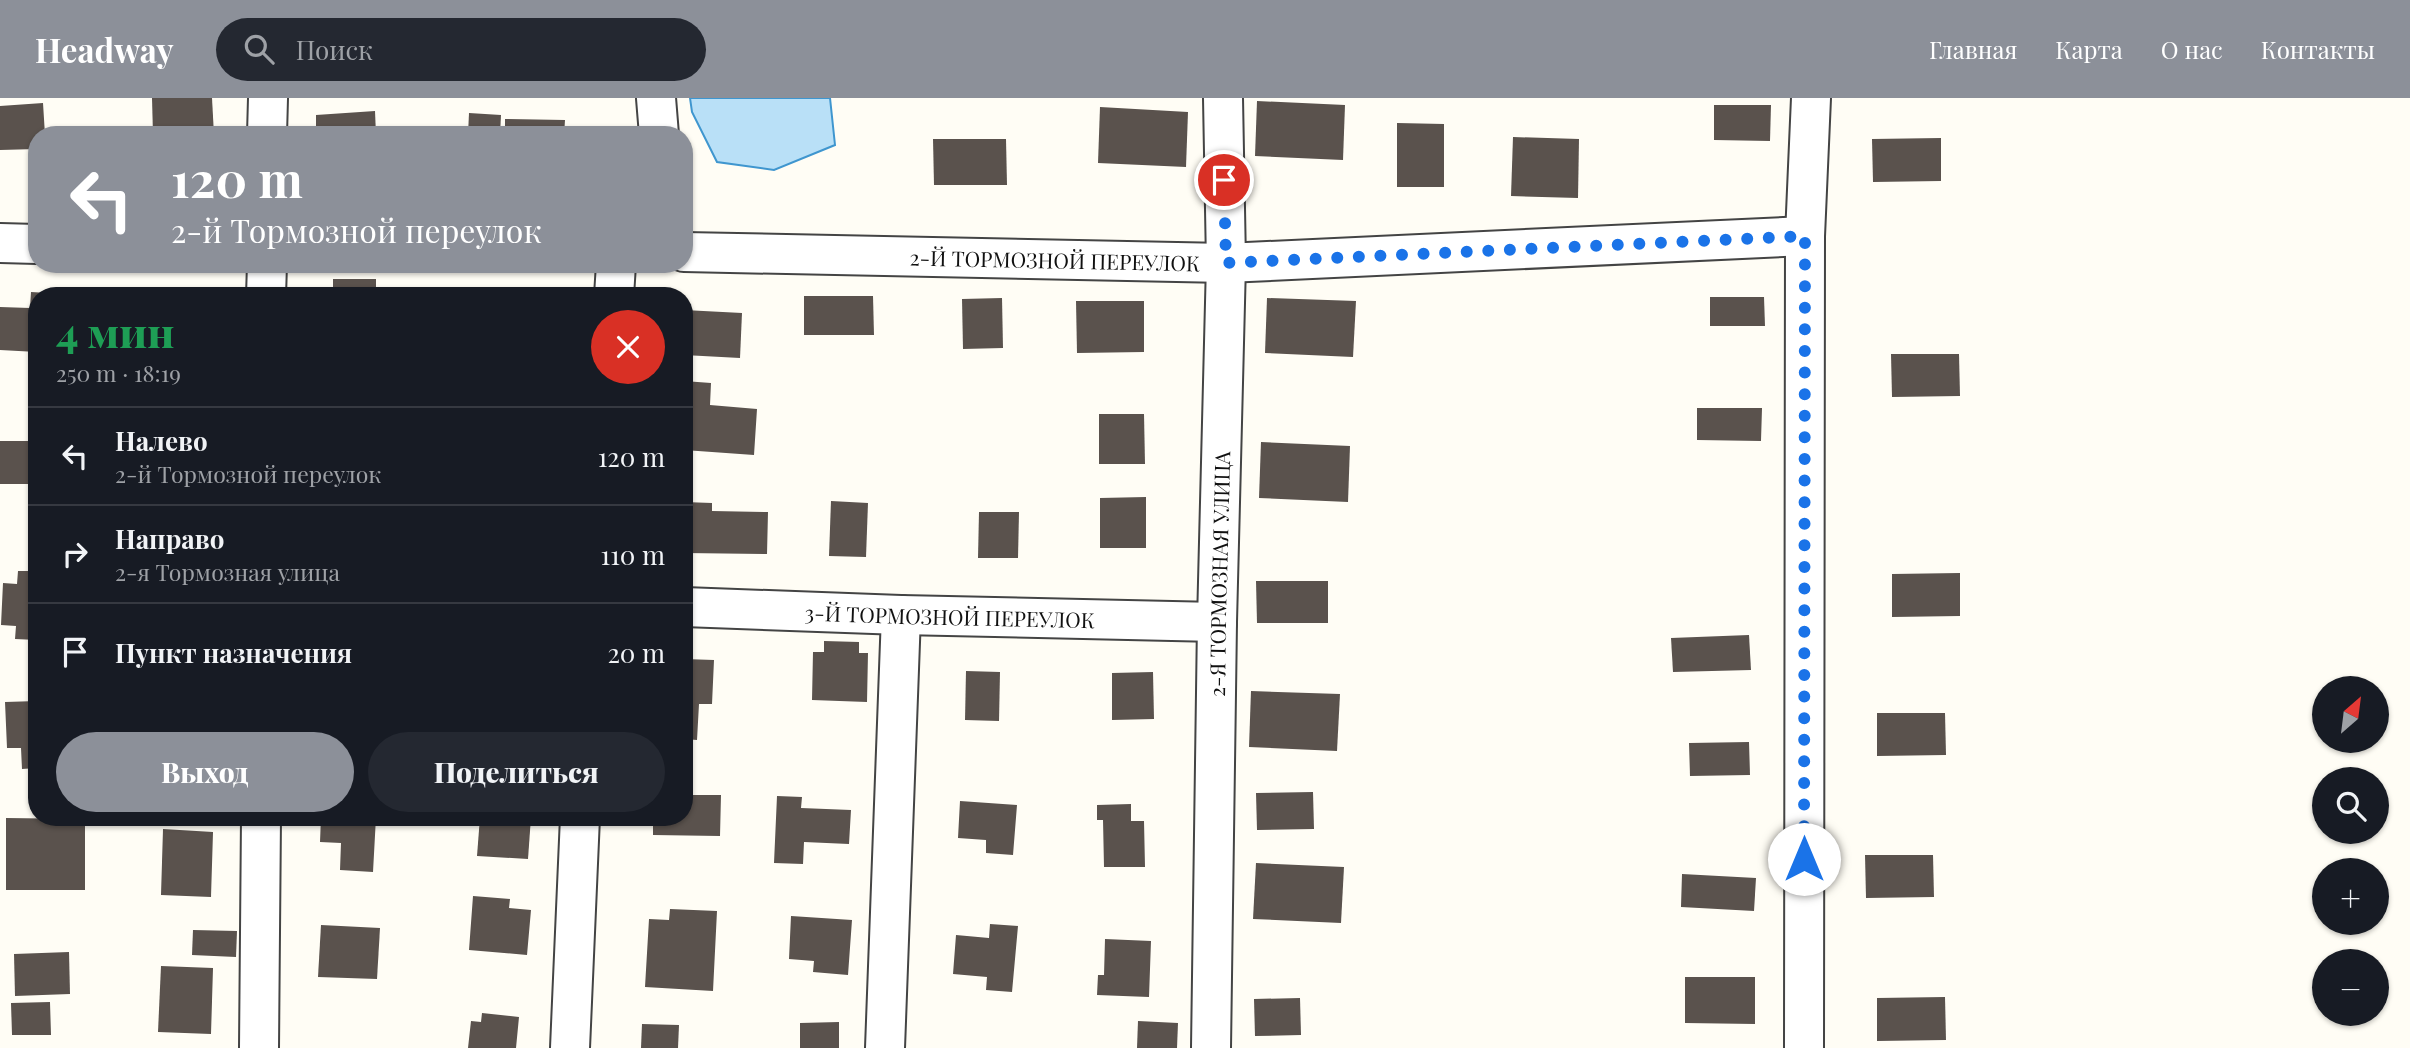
<!DOCTYPE html>
<html lang="ru">
<head>
<meta charset="utf-8">
<style>
  :root { --surface:#171b24; --page:#242831; --text:#f1f3f6; --muted:#9ea1a6; --line:#363941; --accent:#8c9099 }
  body { margin:0; font-family:"Playfair Display",serif; background:var(--page); color:var(--text); height:100vh; display:flex; flex-direction:column; font-size:26px; white-space:nowrap }
  * { box-sizing:border-box; margin:0 }
  p { font-size:23px; color:var(--muted) }
  .icon { flex:none; width:38px; height:38px; fill:none; stroke:currentColor; stroke-width:2; stroke-linecap:round; stroke-linejoin:round }
  .map { position:relative; flex:1; overflow:hidden }
  .panel { position:absolute; left:28px; top:189px; width:665px; height:539px; display:flex; flex-direction:column; background:var(--surface); border-radius:28px; box-shadow:0 2px 5px #0004 }
  .panel>* { flex:none }
  .top-card { position:absolute; left:28px; top:28px; width:665px; height:147px; border-radius:28px; box-shadow:0 2px 5px #0004; background:#8c9099; color:#fff; overflow:hidden }
  .needle { width:46px; rotate:28deg }
  .tools { position:absolute; left:2312px; top:578px; display:grid; gap:14px }
  .tools a { display:grid; place-items:center; width:77px; height:77px; border-radius:50%; background:var(--surface); box-shadow:0 2px 5px #0004; font-size:35px }
  .pin { position:absolute; display:grid; place-items:center; width:60px; height:60px; color:#fff; margin:-30px; border:4px solid #fff; border-radius:50%; box-shadow:0 2px 7px #0007 }
  .me { position:absolute; width:77px; margin:-38px; rotate:0deg; stroke-linejoin:round; filter:drop-shadow(0 0 5px #0008) }
  .turn { display:flex; align-items:center; gap:24px; height:147px; padding:0 28px; font-size:32px }
  .turn .icon { width:91px; height:91px; stroke-width:2.5 }
  .turn b { display:block; font-size:49px; line-height:60px }
  .round { display:grid; place-items:center; flex:none; width:74px; height:74px; border-radius:37px; background:var(--page) }
  .headline { display:flex; align-items:center; justify-content:space-between; height:119px; padding:0 28px }
  h1 { font-size:42px; font-weight:800; line-height:52px; color:#1e9e55 }
  .action { display:flex; gap:14px; margin-top:auto; padding:14px 28px }
  .action a { flex:1; height:80px; border-radius:42px; background:var(--accent); color:#fff; font-size:28px; font-weight:800; line-height:80px; text-align:center }
  .action a+a { background:var(--page); color:var(--text) }
  ul { padding:0; list-style:none }
  li { display:flex; align-items:center; gap:21px; height:98px; padding:0 28px; border-top:2px solid var(--line) }
  li div { flex:1 }
  li b { display:block; font-size:26px }
  li em { font-style:normal }
  header { display:flex; align-items:center; gap:42px; box-sizing:border-box; height:98px; padding:0 35px; background:var(--accent); color:#fff }
  header strong { font-size:33px }
  nav { display:flex; gap:38px; margin-inline-start:auto; font-size:24px }
  .search { width:490px; height:63px; background:var(--page); display:flex; align-items:center; gap:18px; box-sizing:border-box; padding:0 24px; border-radius:38px; color:var(--muted); font-size:26px }
  .map>svg:first-child { display:block }
  .water { fill:#b9e0f7; stroke:#3f96cf; stroke-width:2 }
  .building { fill:#5a524d }
  .lines { fill:none; stroke-linecap:round; stroke-linejoin:round }
  .minor-casing { stroke:#444; stroke-width:42 }
  .minor { stroke:#fff; stroke-width:38 }
  .route { stroke:#1a73e8; stroke-width:12; stroke-dasharray:0 21.6 }
  .labels { text-anchor:middle; dominant-baseline:central; stroke-width:7; stroke-linejoin:round; paint-order:stroke }
  .street-label { font-size:21px; fill:#111; stroke:#fff }
</style>
</head>
<body>
<header>
<strong>Headway</strong>
<div class="search"><svg class="icon" aria-label="search" viewBox="0 0 24 24"><circle cx="10" cy="10" r="6"/><path d="M15 15l6 6"/></svg>Поиск</div>
<nav><a>Главная</a><a>Карта</a><a>О нас</a><a>Контакты</a></nav>
</header>
<div class="map">
<svg width="2410" height="950" viewBox="0 0 2410 950">
  <rect width="100%" height="100%" fill="#fffdf5"/>
  <polygon class="water" points="690,0 830,0 835,47 774,72 717,64 692,14"/>
  <g class="building">
    <polygon points="152,0 212,0 214,37 153,37"/>
    <polygon points="1257,3 1345,7 1343,62 1255,58"/>
    <polygon points="43,5 45,37 37,37 37,51 0,52 0,8"/>
    <polygon points="1714,7 1771,7 1770,43 1714,42"/>
    <polygon points="1100,9 1188,14 1186,69 1098,65"/>
    <polygon points="375,13 376,37 316,37 316,17"/>
    <polygon points="469,15 501,17 500,37 468,37"/>
    <polygon points="505,21 565,22 564,37 505,37"/>
    <polygon points="1397,25 1444,26 1444,89 1397,89"/>
    <polygon points="1513,39 1579,41 1578,100 1511,98"/>
    <polygon points="1941,40 1941,83 1873,84 1872,41"/>
    <polygon points="933,41 1006,41 1007,87 934,87"/>
    <rect x="333" y="181" width="43" height="17"/>
    <polygon points="31,194 66,196 66,198 37,198 37,254 0,252 0,209 30,210"/>
    <polygon points="804,198 873,198 874,237 804,237"/>
    <polygon points="1710,199 1764,199 1765,228 1710,228"/>
    <polygon points="1002,200 1003,250 963,251 962,201"/>
    <polygon points="1267,200 1356,203 1353,259 1265,255"/>
    <polygon points="1076,203 1144,203 1144,254 1077,255"/>
    <polygon points="684,212 742,215 740,260 684,257"/>
    <polygon points="1891,256 1959,256 1960,298 1892,299"/>
    <polygon points="684,283 711,285 710,307 757,311 754,357 684,352"/>
    <polygon points="1697,310 1762,310 1761,343 1697,342"/>
    <polygon points="1099,316 1144,316 1145,366 1099,366"/>
    <rect x="0" y="343" width="37" height="43"/>
    <polygon points="1261,344 1350,348 1348,404 1259,400"/>
    <polygon points="1146,399 1146,450 1100,450 1100,400"/>
    <polygon points="831,403 868,405 866,459 829,458"/>
    <polygon points="684,404 712,405 712,413 768,414 767,456 684,455"/>
    <polygon points="979,414 1019,414 1018,460 978,460"/>
    <polygon points="18,473 37,473 37,542 15,541 16,528 1,527 3,485 17,486"/>
    <polygon points="1960,475 1960,518 1892,519 1892,476"/>
    <polygon points="1256,483 1328,483 1328,525 1257,525"/>
    <polygon points="1749,537 1751,572 1673,574 1671,540"/>
    <polygon points="824,543 859,544 859,555 868,555 867,604 812,602 813,554 824,554"/>
    <polygon points="684,561 714,562 712,606 699,606 697,642 684,641"/>
    <polygon points="966,573 1000,574 999,623 965,622"/>
    <polygon points="1153,574 1154,621 1112,622 1112,575"/>
    <polygon points="1251,593 1340,596 1337,653 1249,649"/>
    <polygon points="37,603 37,670 22,671 21,650 7,650 5,604"/>
    <polygon points="1877,615 1945,615 1946,657 1877,658"/>
    <polygon points="1749,644 1750,677 1690,678 1689,645"/>
    <polygon points="1313,694 1314,731 1257,732 1256,695"/>
    <polygon points="684,697 721,697 720,738 653,737 653,719 684,719"/>
    <polygon points="777,698 802,699 801,710 851,712 849,746 804,744 803,766 774,765"/>
    <polygon points="960,703 1017,707 1013,757 986,755 986,742 958,740"/>
    <polygon points="1131,706 1131,723 1144,723 1145,769 1104,769 1103,722 1097,722 1097,707"/>
    <polygon points="321,719 376,719 373,774 340,772 341,745 320,744"/>
    <polygon points="480,719 531,719 528,761 477,758"/>
    <polygon points="6,720 85,721 85,792 6,792"/>
    <polygon points="163,731 213,734 211,799 161,797"/>
    <polygon points="1865,757 1933,757 1934,799 1866,800"/>
    <polygon points="1256,765 1344,769 1341,825 1253,821"/>
    <polygon points="1682,776 1756,780 1754,813 1681,809"/>
    <polygon points="473,798 510,801 509,810 531,812 527,857 469,852"/>
    <polygon points="670,811 717,813 713,893 645,889 649,821 669,822"/>
    <polygon points="791,818 852,822 848,877 813,874 814,863 789,861"/>
    <polygon points="990,826 1018,828 1012,894 986,892 987,879 953,876 956,837 989,840"/>
    <polygon points="321,827 380,830 377,881 318,879"/>
    <polygon points="193,832 237,833 236,859 192,857"/>
    <polygon points="1105,841 1151,843 1149,899 1097,897 1098,877 1104,877"/>
    <polygon points="69,854 70,896 15,898 14,856"/>
    <polygon points="161,868 213,870 211,936 158,934"/>
    <polygon points="1685,879 1755,879 1755,926 1685,925"/>
    <polygon points="1945,899 1946,942 1877,943 1877,900"/>
    <polygon points="1300,900 1301,937 1255,938 1254,901"/>
    <polygon points="50,904 51,937 12,937 11,905"/>
    <polygon points="482,915 519,919 516,950 468,950 471,923 481,924"/>
    <polygon points="1138,923 1178,925 1177,950 1137,950"/>
    <polygon points="839,924 839,950 800,950 800,925"/>
    <polygon points="642,926 679,927 678,950 641,950"/>
  </g>
  <g class="lines">
    <defs>
      <g id="minor">
        <polyline points="656,0 659,37"/>
        <polyline points="267,37 268,0"/>
        <polyline points="0,145 37,146"/>
        <path id="s1" d="M 684,154 L 1226,165 L 1805,138"/>
        <polyline points="266,198 267,166"/>
        <polyline points="614,198 616,166"/>
        <path id="s2" d="M 684,509 L 901,517 L 1217,524"/>
        <polyline points="259,950 261,719"/>
        <polyline points="570,950 580,719"/>
        <polyline points="885,950 901,517"/>
        <path id="s3" d="M 1211,950 L 1217,524 L 1226,165 L 1223,0"/>
        <polyline points="1804,950 1805,138 1811,0"/>
      </g>
    </defs>
    <use href="#minor" class="minor-casing"/>
    <use href="#minor" class="minor"/>
  </g>
  <g class="lines">
    <polyline class="route" points="1224,82 1226,165 1805,138 1804,761"/>
  </g>
  <g class="labels">
    <g class="street-label">
      <text stroke="none"><textPath href="#s1" startOffset="371">2-Й ТОРМОЗНОЙ ПЕРЕУЛОК</textPath></text>
      <text stroke="none"><textPath href="#s3" startOffset="474">2-Я ТОРМОЗНАЯ УЛИЦА</textPath></text>
      <text stroke="none"><textPath href="#s2" startOffset="266">3-Й ТОРМОЗНОЙ ПЕРЕУЛОК</textPath></text>
    </g>
  </g>
</svg>
<div class="tools">
<a><svg class="needle" viewBox="-14 -14 28 28"><path d="M0-13l5 13h-10z" fill="#e53935"/><path d="M0 13l5-13h-10z" fill="#9ea1a6"/></svg></a>
<a><svg class="icon" aria-label="search" viewBox="0 0 24 24"><circle cx="10" cy="10" r="6"/><path d="M15 15l6 6"/></svg></a>
<a>+</a>
<a>−</a>
</div>
<div class="pin" style="left:1224px;top:82px;background:#d93025"><svg class="icon" aria-label="arrive" viewBox="0 0 24 24"><path d="M6 21V4h12l-3 4 3 4H6"/></svg></div>
<svg class="me" style="left:1804px;top:761px" viewBox="-20 -20 40 40"><circle r="19" fill="#fff"/><path d="M0-13L10 11 0 6-10 11z" fill="#1a73e8"/></svg>
<div class="top-card">
<div class="turn"><svg class="icon" aria-label="left" viewBox="0 0 24 24"><path d="M17 20v-9H6M10 6l-5 5 5 5"/></svg><div><b>120 m</b>2-й Тормозной переулок</div></div>
</div>
<section class="panel">
<div class="headline"><div><h1>4 мин</h1><p>250 m · 18:19</p></div><a class="round" style="background:#d93025;color:#fff"><svg class="icon" aria-label="close" viewBox="0 0 24 24"><path d="M6 6l12 12M18 6L6 18"/></svg></a></div>
<ul>
<li><svg class="icon" aria-label="left" viewBox="0 0 24 24"><path d="M17 20v-9H6M10 6l-5 5 5 5"/></svg><div><b>Налево</b><p>2-й Тормозной переулок</p></div><em>120 m</em></li>
<li><svg class="icon" aria-label="right" viewBox="0 0 24 24"><path d="M7 20v-9h11M14 6l5 5-5 5"/></svg><div><b>Направо</b><p>2-я Тормозная улица</p></div><em>110 m</em></li>
<li><svg class="icon" aria-label="arrive" viewBox="0 0 24 24"><path d="M6 21V4h12l-3 4 3 4H6"/></svg><div><b>Пункт назначения</b></div><em>20 m</em></li>
</ul>
<div class="action"><a>Выход</a><a>Поделиться</a></div>
</section>
</div>
</body>
</html>
